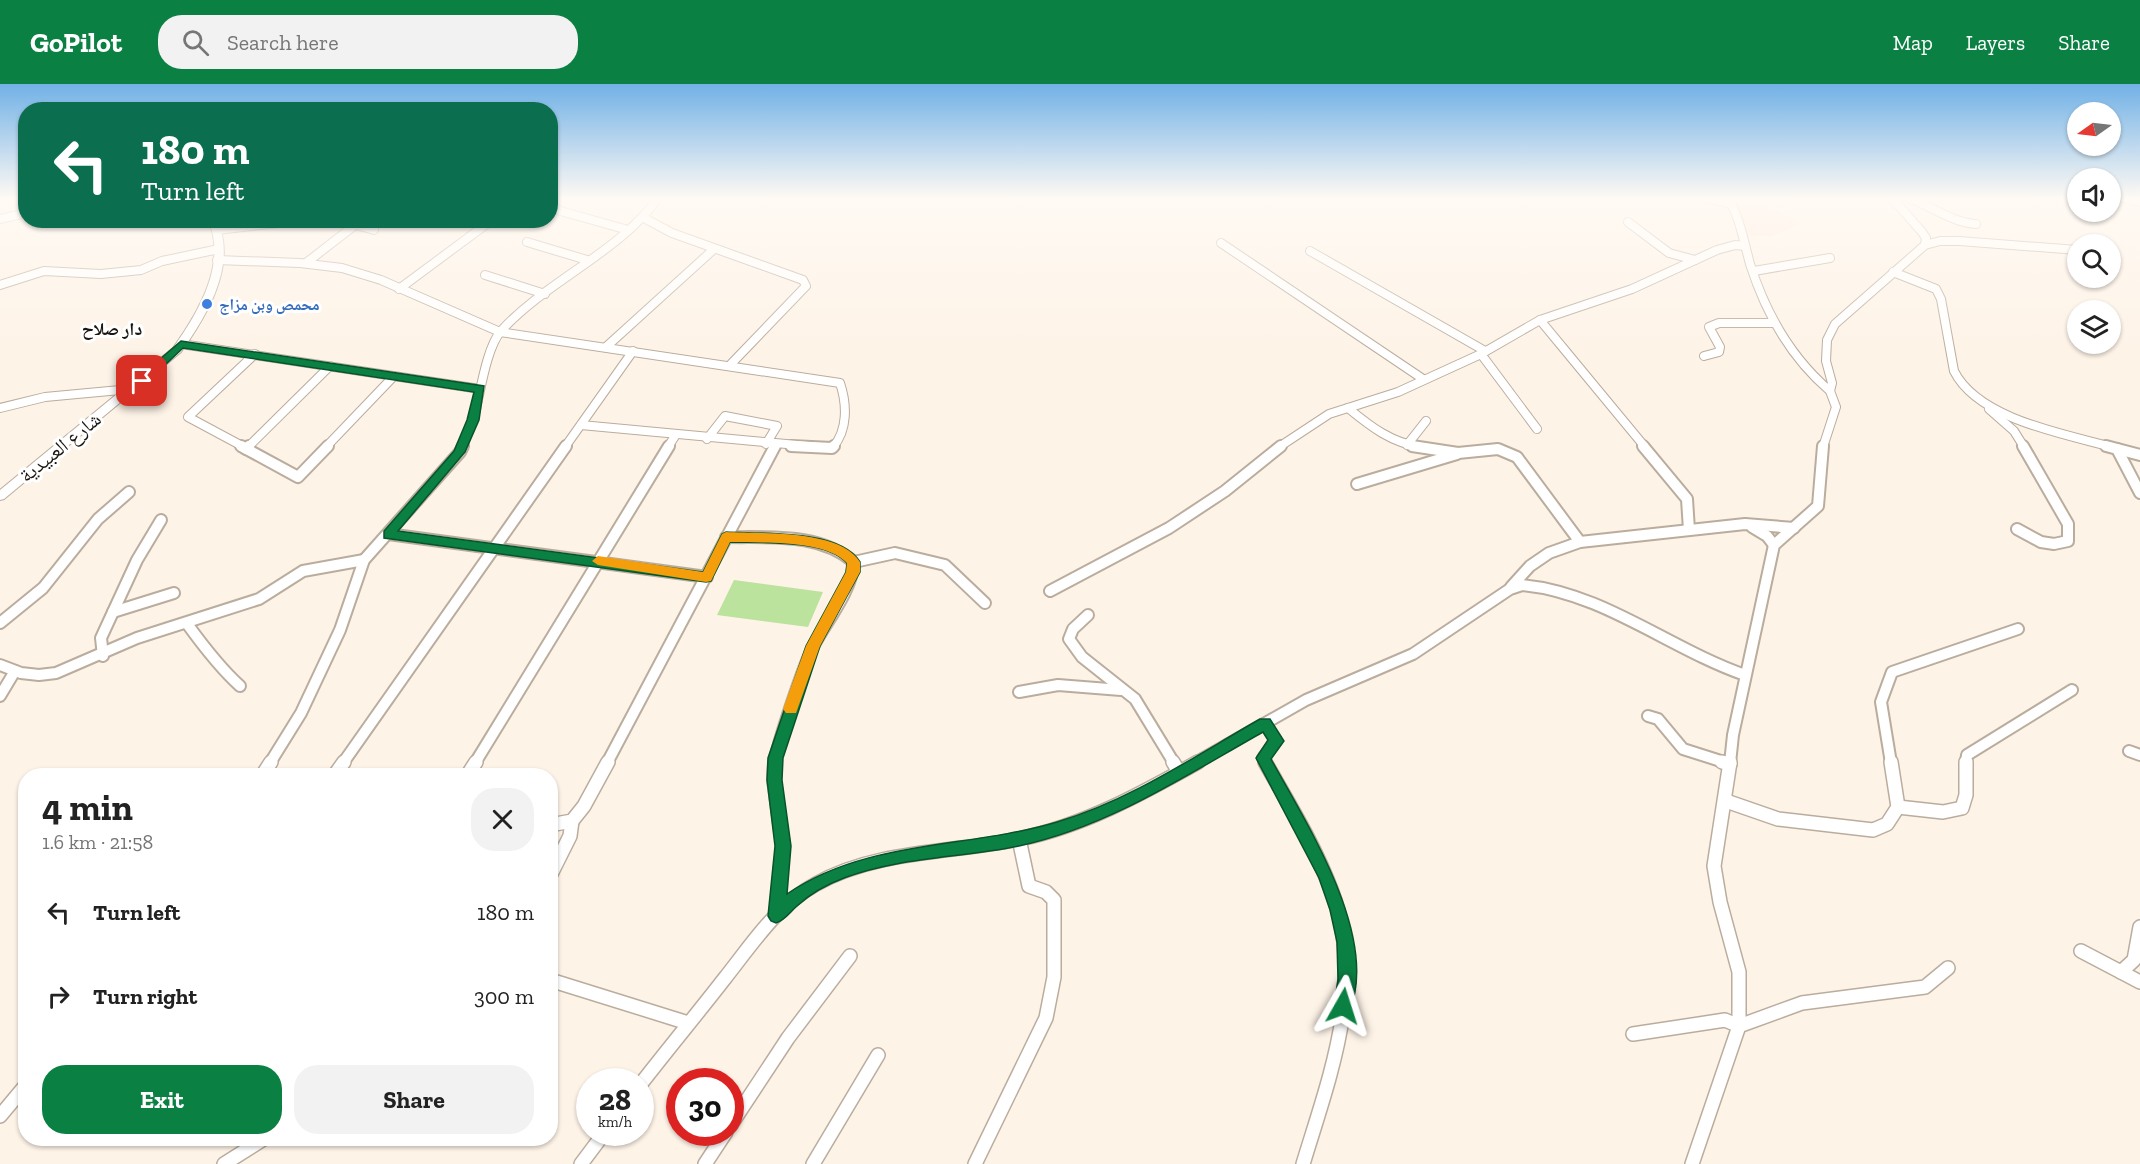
<!DOCTYPE html>
<html lang="en">
<head>
<meta charset="utf-8">
<style>
  :root { --surface:#fff; --page:#f2f2f2; --text:#222; --muted:#767676; --accent:#0b8043 }
  body { margin:0; font-family:"Zilla Slab","Noto Naskh Arabic",serif; background:var(--page); color:var(--text); height:100vh; display:flex; flex-direction:column; font-size:22px; white-space:nowrap }
  * { box-sizing:border-box; margin:0 }
  p { font-size:20px; color:var(--muted) }
  .icon { flex:none; width:33px; height:33px; fill:none; stroke:currentColor; stroke-width:2; stroke-linecap:round; stroke-linejoin:round }
  .map { position:relative; flex:1; overflow:hidden }
  .panel { position:absolute; left:18px; top:684px; width:540px; height:378px; display:flex; flex-direction:column; background:var(--surface); border-radius:24px; box-shadow:0 2px 4px #0004 }
  .panel>* { flex:none }
  .hud { position:absolute; left:18px; top:18px; width:540px; height:126px; border-radius:24px; box-shadow:0 2px 4px #0004; background:#0b6e4f; color:#fff; overflow:hidden }
  .needle { width:39px; rotate:256deg }
  .fabs { position:absolute; left:2067px; top:18px; display:grid; gap:12px }
  .fabs a { display:grid; place-items:center; width:54px; height:54px; border-radius:50%; background:var(--surface); box-shadow:0 2px 4px #0004; font-size:30px }
  .speed { position:absolute; left:576px; top:984px; display:flex; gap:12px; font-size:30px; font-weight:700; text-align:center }
  .speed>* { display:grid; place-content:center; width:78px; height:78px; border-radius:50%; background:var(--surface); box-shadow:0 2px 4px #0004; line-height:1 }
  .speed small { font-size:15px; font-weight:400 }
  .speed .limit { border:9px solid #d22; background:#fff; color:#111 }
  .pin { position:absolute; display:grid; place-items:center; width:51px; height:51px; color:#fff; margin:-26px; border-radius:12px; box-shadow:0 3px 9px #0006 }
  .me { position:absolute; width:66px; margin:-33px; rotate:6deg; stroke-linejoin:round; filter:drop-shadow(0 0 4px #0008) }
  .turn { display:flex; align-items:center; gap:21px; height:126px; padding:0 24px; font-size:27px }
  .turn .icon { width:78px; height:78px; stroke-width:2.5 }
  .turn b { display:block; font-size:42px; line-height:51px }
  .round { display:grid; place-items:center; flex:none; width:63px; height:63px; border-radius:24px; background:var(--page) }
  .headline { display:flex; align-items:center; justify-content:space-between; height:102px; padding:0 24px }
  h1 { font-size:36px; font-weight:700; line-height:45px }
  .action { display:flex; gap:12px; margin-top:auto; padding:12px 24px }
  .action a { flex:1; height:69px; border-radius:24px; background:var(--accent); color:#fff; font-size:24px; font-weight:700; line-height:69px; text-align:center }
  .action a+a { background:var(--page); color:var(--text) }
  ul { padding:0; list-style:none }
  li { display:flex; align-items:center; gap:18px; height:84px; padding:0 24px }
  li div { flex:1 }
  li b { display:block; font-size:22px }
  li em { font-style:normal }
  header { display:flex; align-items:center; gap:36px; box-sizing:border-box; height:84px; padding:0 30px; background:var(--accent); color:#fff }
  header strong { font-size:28px }
  nav { display:flex; gap:33px; margin-inline-start:auto; font-size:21px }
  .search { width:420px; height:54px; background:var(--page); display:flex; align-items:center; gap:15px; box-sizing:border-box; padding:0 21px; border-radius:24px; color:var(--muted); font-size:22px }
  .map>svg:first-child { display:block }
  .education { fill:#fde6da }
  .green { fill:#bbe39d }
  .lines { fill:none; stroke-linecap:round; stroke-linejoin:round }
  .minor-far2-casing { stroke:#baad9e; stroke-width:10 }
  .minor-far1-casing { stroke:#baad9e; stroke-width:14 }
  .minor-casing { stroke:#baad9e; stroke-width:16 }
  .major-casing { stroke:#baad9e; stroke-width:2 }
  .minor-far2 { stroke:#fff; stroke-width:8 }
  .minor-far1 { stroke:#fff; stroke-width:10 }
  .minor { stroke:#fff; stroke-width:13 }
  .major { fill:#fff; fill-rule:evenodd }
  .route { fill:#0b8043; stroke:#07532c; stroke-width:1.5 }
  .slow { fill:#f59e0b }
  .shop-dot { fill:#3f7fe0; stroke:#fff; stroke-width:2 }
  .labels { text-anchor:middle; dominant-baseline:central; stroke-width:6; stroke-linejoin:round; paint-order:stroke }
  .far-shop-label { font-size:16px; font-weight:bold; fill:#366cbe; stroke:#fff; text-anchor:start }
  .far-quarter-label { font-size:18px; font-weight:bold; fill:#1b1611; stroke:#fff }
  .street-label { font-size:20px; fill:#1b1611; stroke:#fff }
</style>
</head>
<body>
<header>
<strong>GoPilot</strong>
<div class="search"><svg class="icon" aria-label="search" viewBox="0 0 24 24"><circle cx="10" cy="10" r="6"/><path d="M15 15l6 6"/></svg>Search here</div>
<nav><a>Map</a><a>Layers</a><a>Share</a></nav>
</header>
<div class="map">
<svg width="2140" height="1080" viewBox="0 0 2140 1080">
  <rect width="100%" height="100%" fill="#fef3e7"/>
  <polygon class="education" points="1735,120 1773,125 1802,139 1772,152 1747,152"/>
  <polygon class="green" points="734,496 823,508 808,543 717,531"/>
  <g class="lines">
    <defs>
      <g id="minor-far2">
        <polyline points="1707,114 1732,120"/>
        <path d="M 1728,114 C 1740,134 1744,158 1750,180 C 1766,230 1790,273 1830,307"/>
        <path d="M 1910,114 C 1932,123 1954,139 1976,140"/>
        <polyline points="2124,114 2140,118"/>
        <polyline points="550,124 628,146"/>
        <polyline points="644,134 672,149 803,196 806,202 731,280"/>
        <polyline points="0,135 26,129"/>
        <polyline points="339,136 374,146"/>
        <polyline points="1628,138 1669,169 1695,176"/>
        <polyline points="217,146 304,136"/>
        <polyline points="527,158 587,176"/>
        <polyline points="1221,159 1423,295"/>
        <polyline points="1925,161 1940,157 1959,157 2078,166"/>
        <polyline points="1310,167 1485,267"/>
        <path d="M 217,176 L 300,179 L 342,184 L 381,196 L 500,248 L 840,299 C 847,320 848,346 833,363"/>
        <polyline points="306,179 355,141"/>
        <polyline points="1754,187 1830,174"/>
        <path d="M 1893,188 L 1936,205 L 1941,215 L 1954,287 C 1978,335 2064,350 2112,363"/>
        <polyline points="485,191 545,210"/>
        <polyline points="0,201 44,187 101,190 141,186 162,177 219,165"/>
        <polyline points="399,205 492,136"/>
        <polyline points="1540,236 1645,363"/>
        <polyline points="181,260 480,305"/>
        <polyline points="606,263 714,165"/>
        <polyline points="1481,270 1537,345"/>
        <polyline points="1704,272 1719,268 1720,263 1709,243 1719,239 1774,239"/>
        <polyline points="0,324 45,313 131,305"/>
        <path d="M 1348,324 C 1371,343 1392,359 1421,363"/>
        <polyline points="1989,325 2014,347 2024,363"/>
        <polyline points="581,341 819,363"/>
        <polyline points="707,355 725,332 777,342 766,360"/>
        <polyline points="1407,361 1426,337"/>
        <polyline points="244,363 188,333 255,270"/>
        <polyline points="248,363 330,282"/>
        <polyline points="326,363 394,292"/>
        <path d="M 462,363 C 466,354 471,344 474,333 C 480,311 486,264 501,247 C 546,197 620,168 658,114"/>
        <polyline points="565,363 633,267"/>
        <polyline points="668,363 675,352"/>
        <polyline points="774,363 775,361"/>
        <polyline points="1279,363 1329,330 1398,308 1481,270 1540,236 1632,205 1717,166 1735,161 1745,162"/>
        <polyline points="1823,363 1836,323 1830,307 1832,299 1826,277 1827,256 1835,240 1925,161 1926,154 1922,148 1892,114"/>
      </g>
      <g id="minor-far1">
        <polyline points="241,362 298,393 328,362"/>
        <polyline points="791,362 832,364 834,362"/>
        <polyline points="1412,362 1458,369 1498,365 1517,373 1580,458"/>
        <polyline points="1643,362 1687,415 1689,446"/>
        <polyline points="2106,362 2140,371"/>
        <polyline points="246,365 249,362"/>
        <polyline points="2117,365 2140,409"/>
        <polyline points="1357,400 1457,370"/>
        <polyline points="1752,443 1767,452 1774,461"/>
        <polyline points="2017,445 2041,458 2054,460 2068,457 2068,440 2023,362"/>
        <polyline points="388,450 707,493"/>
        <path d="M 726,453 C 770,454 818,448 854,478 C 851,508 828,535 814,561 C 805,578 776,662 775,679"/>
        <polyline points="854,478 895,469 945,481 985,519"/>
        <polyline points="1511,503 1530,482 1549,469 1580,458 1745,440 1794,444"/>
        <polyline points="1050,507 1169,444 1225,407 1281,362"/>
        <polyline points="113,528 174,509"/>
        <polyline points="1088,531 1073,545 1069,555 1082,573 1135,615 1174,679"/>
        <polyline points="0,539 43,504 98,435 129,408"/>
        <path d="M 188,541 C 204,563 220,584 240,602"/>
        <polyline points="103,572 101,554 137,476 161,436"/>
        <polyline points="0,581 21,589 39,591 56,589 137,554 259,515 303,487 364,476"/>
        <polyline points="1019,608 1058,601 1121,606"/>
        <polyline points="0,612 15,587"/>
        <polyline points="1648,632 1658,635 1683,665 1727,679"/>
        <polyline points="1265,640 1276,657 1263,674 1266,679"/>
        <polyline points="2129,667 2140,671"/>
        <polyline points="270,679 301,629 340,546 364,476 460,368 463,362"/>
        <polyline points="343,679 566,362"/>
        <polyline points="475,679 669,362"/>
        <polyline points="607,679 775,362"/>
        <path d="M 1195,679 L 1306,616 L 1413,570 L 1510,505 L 1522,501 C 1602,508 1670,565 1745,591"/>
        <polyline points="1730,679 1733,651 1774,461 1818,422 1823,362"/>
        <polyline points="1891,679 1881,618 1892,588 2018,545"/>
        <polyline points="1966,679 1967,671 2072,606"/>
      </g>
      <g id="minor">
        <polyline points="775,678 774,696 783,762 776,831"/>
        <polyline points="1173,678 1179,688"/>
        <path d="M 1265,678 C 1289,720 1315,762 1332,808 C 1366,900 1330,991 1303,1080"/>
        <polyline points="1722,678 1730,680"/>
        <polyline points="262,692 271,678"/>
        <polyline points="334,692 344,678"/>
        <polyline points="467,692 476,678"/>
        <polyline points="1726,717 1778,735 1873,746 1887,740 1898,723 1891,678"/>
        <polyline points="1898,723 1943,728 1962,724 1966,711 1966,678"/>
        <polyline points="550,741 572,737 584,722 608,678"/>
        <polyline points="550,792 570,752 572,737"/>
        <polyline points="2081,867 2121,888 2134,876 2140,843"/>
        <polyline points="2121,888 2140,898"/>
        <polyline points="550,896 688,939"/>
        <polyline points="1633,950 1725,936 1739,942 1802,919 1925,903 1948,884"/>
        <path d="M 640,1001 C 668,965 697,930 725,894 C 752,860 777,821 816,800 C 876,766 952,769 1019,755 C 1083,742 1141,710 1198,678"/>
        <polyline points="0,1032 26,1001"/>
        <polyline points="730,1042 788,954 850,872"/>
        <polyline points="224,1080 265,1054"/>
        <polyline points="581,1080 605,1048"/>
        <polyline points="705,1080 726,1048"/>
        <polyline points="813,1080 878,971"/>
        <polyline points="975,1080 1046,934 1054,893 1054,816 1046,808 1029,802 1019,755"/>
        <polyline points="1692,1080 1739,942 1739,888 1720,818 1714,782 1730,678"/>
      </g>
      <path id="major" d="M 208,136 L 217,136 C 238,181 206,233 181,268 L 4,415 L 0,416 L 0,406 L 173,264 C 198,229 228,179 208,136 Z"/>
    </defs>
    <use href="#minor-far2" class="minor-far2-casing"/>
    <use href="#minor-far1" class="minor-far1-casing"/>
    <use href="#minor" class="minor-casing"/>
    <use href="#major" class="major-casing"/>
    <use href="#minor-far2" class="minor-far2"/>
    <use href="#minor-far1" class="minor-far1"/>
    <use href="#minor" class="minor"/>
    <use href="#major" class="major"/>
  </g>
  <linearGradient id="sky" x2="0" y2="1"><stop stop-color="#71b1e6"/><stop offset="0.43" stop-color="#fffaf4"/><stop offset="1" stop-color="#fffaf4" stop-opacity="0"/></linearGradient>
  <rect width="2140" height="266" fill="url(#sky)"/>
  <path class="route" d="M 181,257 L 484,302 L 479,336 L 465,368 L 398,447 L 703,488 L 722,450 L 726,448 C 761,450 840,445 860,478 L 860,488 L 820,562 L 783,674 L 782,696 L 791,762 L 787,810 C 867,755 967,765 1057,738 C 1129,717 1195,672 1260,635 L 1270,635 L 1284,657 L 1271,675 C 1306,739 1381,854 1349,928 L 1343,930 L 1337,928 L 1334,922 L 1338,895 L 1337,858 L 1330,826 L 1319,794 L 1256,674 L 1268,656 L 1263,648 C 1185,692 1108,743 1019,762 C 962,774 899,773 844,794 C 828,800 810,810 797,822 C 790,828 785,836 776,839 L 771,837 L 768,832 L 775,762 L 767,696 L 768,674 L 806,562 L 846,488 L 847,479 C 825,455 762,459 730,458 L 711,497 L 706,498 L 384,454 L 384,447 L 454,367 L 467,336 L 474,308 L 183,264 L 146,299 L 138,299 L 138,294 Z"/>
  <path class="slow" d="M 726,448 C 761,450 840,445 860,478 L 860,488 L 820,562 L 796,629 L 786,629 L 783,625 L 806,562 L 846,488 L 847,479 C 825,455 762,459 730,458 L 711,497 L 706,498 L 598,481 L 592,477 L 598,472 L 703,488 L 722,450 Z"/>
  <circle class="shop-dot" cx="207" cy="220" r="6"/>
  <g class="labels">
    <g class="far-shop-label">
      <text x="219" y="220">محمص وبن مزاج</text>
    </g>
    <g class="far-quarter-label">
      <text x="112" y="245">دار صلاح</text>
    </g>
    <g class="street-label">
      <text transform="translate(60 363) rotate(-39)">شارع العبيدية</text>
    </g>
  </g>
</svg>
<div class="fabs">
<a><svg class="needle" viewBox="-14 -14 28 28"><path d="M0-13l5 13h-10z" fill="#e53935"/><path d="M0 13l5-13h-10z" fill="#767676"/></svg></a>
<a><svg class="icon" aria-label="sound" viewBox="0 0 24 24"><path d="M4 9h4l5-4v14l-5-4H4zM17 9q2 3 0 6"/></svg></a>
<a><svg class="icon" aria-label="search" viewBox="0 0 24 24"><circle cx="10" cy="10" r="6"/><path d="M15 15l6 6"/></svg></a>
<a><svg class="icon" aria-label="layers" viewBox="0 0 24 24"><path d="M12 4l9 5-9 5-9-5zM3 14l9 5 9-5"/></svg></a>
</div>
<div class="speed"><div>28<small>km/h</small></div><div class="limit">30</div></div>
<div class="pin" style="left:142px;top:297px;background:#d93025"><svg class="icon" aria-label="arrive" viewBox="0 0 24 24"><path d="M6 21V4h12l-3 4 3 4H6"/></svg></div>
<svg class="me" style="left:1343px;top:922px" viewBox="-20 -20 40 40"><path d="M0-17L14 15 0 8-14 15z" fill="#0b8043" stroke="#fff" stroke-width="4"/></svg>
<div class="hud">
<div class="turn"><svg class="icon" aria-label="left" viewBox="0 0 24 24"><path d="M17 20v-9H6M10 6l-5 5 5 5"/></svg><div><b>180 m</b>Turn left</div></div>
</div>
<section class="panel">
<div class="headline"><div><h1>4 min</h1><p>1.6 km · 21:58</p></div><a class="round"><svg class="icon" aria-label="close" viewBox="0 0 24 24"><path d="M6 6l12 12M18 6L6 18"/></svg></a></div>
<ul>
<li><svg class="icon" aria-label="left" viewBox="0 0 24 24"><path d="M17 20v-9H6M10 6l-5 5 5 5"/></svg><div><b>Turn left</b></div><em>180 m</em></li>
<li><svg class="icon" aria-label="right" viewBox="0 0 24 24"><path d="M7 20v-9h11M14 6l5 5-5 5"/></svg><div><b>Turn right</b></div><em>300 m</em></li>
</ul>
<div class="action"><a>Exit</a><a>Share</a></div>
</section>
</div>
</body>
</html>
